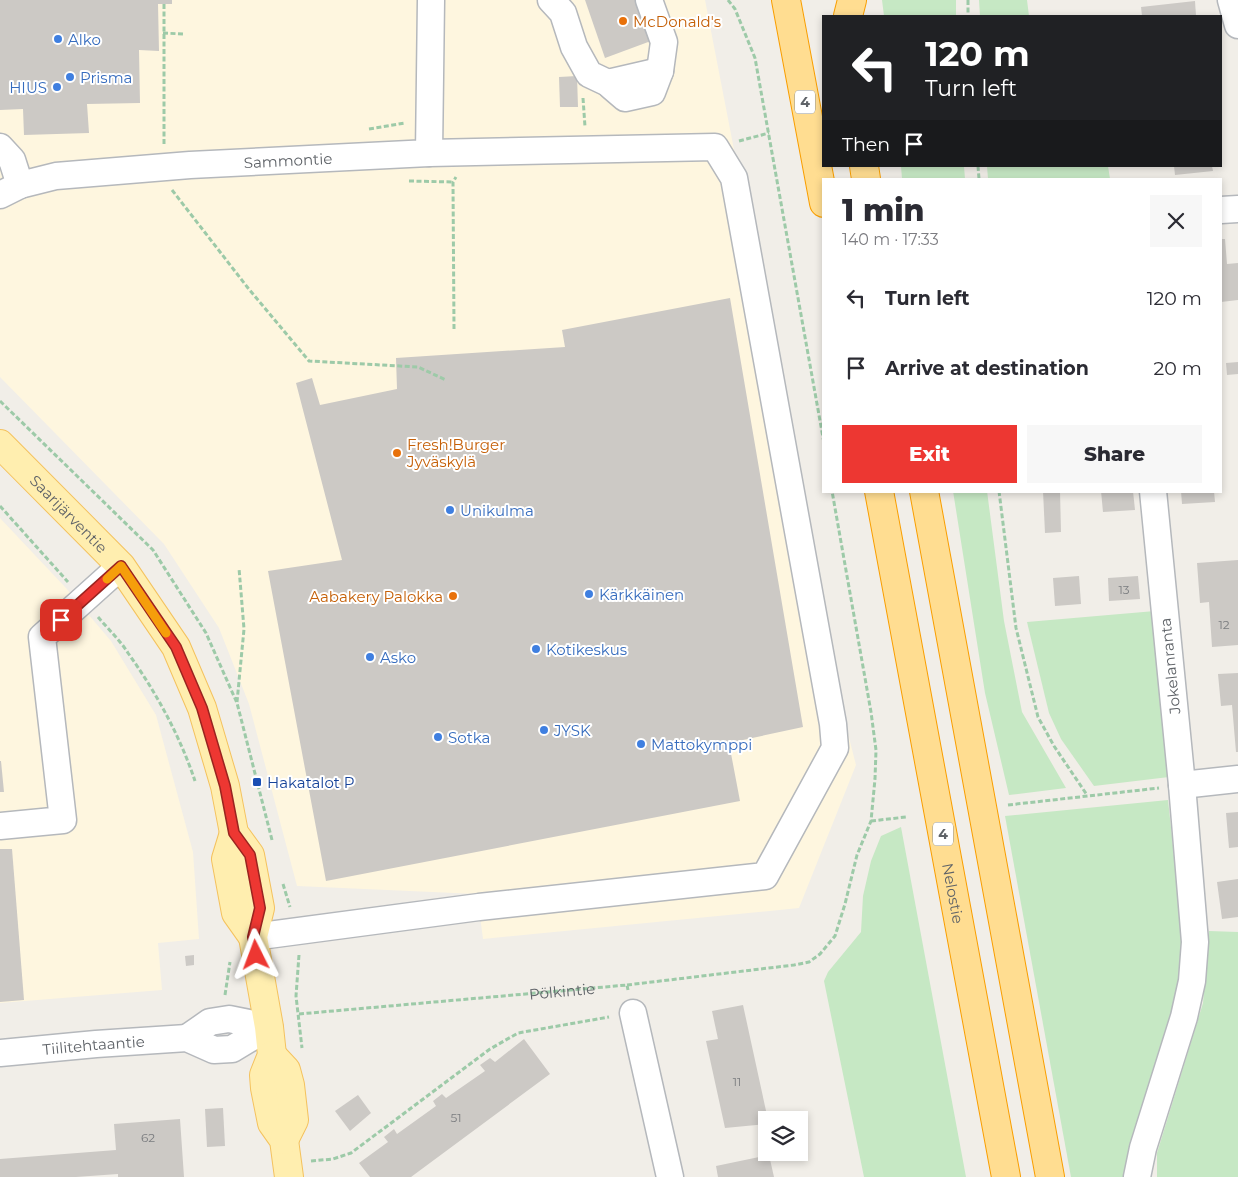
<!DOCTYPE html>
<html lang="en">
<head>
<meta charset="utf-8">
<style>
  :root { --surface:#fff; --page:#f7f7f7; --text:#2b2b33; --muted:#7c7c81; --accent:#ed3732 }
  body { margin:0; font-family:Montserrat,sans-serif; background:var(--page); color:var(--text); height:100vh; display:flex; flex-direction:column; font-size:19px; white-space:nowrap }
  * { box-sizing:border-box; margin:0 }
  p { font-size:16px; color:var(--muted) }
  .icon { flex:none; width:28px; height:28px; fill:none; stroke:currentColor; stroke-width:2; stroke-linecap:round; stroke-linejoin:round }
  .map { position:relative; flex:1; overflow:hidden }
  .panel { position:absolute; left:822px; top:178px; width:400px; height:315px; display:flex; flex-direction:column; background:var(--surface); border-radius:0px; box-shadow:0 2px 8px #0003 }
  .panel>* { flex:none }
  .hud { position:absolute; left:822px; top:15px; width:400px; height:152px; border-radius:0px; box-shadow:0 2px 8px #0003; background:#202124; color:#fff; overflow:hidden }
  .buttons { position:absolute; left:758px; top:1111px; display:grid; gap:10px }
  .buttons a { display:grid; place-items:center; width:50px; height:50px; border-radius:0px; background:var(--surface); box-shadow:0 2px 8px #0003; font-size:25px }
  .pin { position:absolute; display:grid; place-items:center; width:42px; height:42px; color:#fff; margin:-21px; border-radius:10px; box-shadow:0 2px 8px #0006 }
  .me { position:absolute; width:55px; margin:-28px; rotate:357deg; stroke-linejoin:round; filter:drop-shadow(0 0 4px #0008) }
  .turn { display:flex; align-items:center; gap:18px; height:105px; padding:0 20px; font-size:22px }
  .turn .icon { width:65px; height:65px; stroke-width:2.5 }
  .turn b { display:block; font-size:35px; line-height:42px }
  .then { display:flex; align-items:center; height:48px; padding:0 20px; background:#0003; gap:10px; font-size:19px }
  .round { display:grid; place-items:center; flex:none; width:52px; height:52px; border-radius:0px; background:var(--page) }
  .head { display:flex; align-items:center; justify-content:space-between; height:85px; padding:0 20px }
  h1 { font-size:30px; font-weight:800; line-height:38px }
  .primary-button { display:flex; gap:10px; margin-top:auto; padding:10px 20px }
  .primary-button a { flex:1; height:58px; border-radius:0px; background:var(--accent); color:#fff; font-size:20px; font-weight:800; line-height:58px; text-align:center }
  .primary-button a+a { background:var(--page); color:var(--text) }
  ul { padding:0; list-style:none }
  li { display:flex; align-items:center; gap:15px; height:70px; padding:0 20px }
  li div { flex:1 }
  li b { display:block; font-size:19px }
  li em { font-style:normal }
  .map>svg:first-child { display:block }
  .commercial { fill:#fef6df }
  .green { fill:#c6e8c4 }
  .building { fill:#ccc9c5 }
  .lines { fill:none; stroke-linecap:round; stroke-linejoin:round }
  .minor-casing { stroke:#b5b8bc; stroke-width:29 }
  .major-casing { stroke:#f4c25e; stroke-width:30 }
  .highway-casing { stroke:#f99e00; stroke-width:30 }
  .path { stroke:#9dcaa8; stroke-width:3; stroke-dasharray:5 2.5; stroke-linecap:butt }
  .minor { stroke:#fff; stroke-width:26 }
  .major { stroke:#ffeeaf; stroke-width:28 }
  .highway { stroke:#ffdd91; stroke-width:28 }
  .route-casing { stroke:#9a2420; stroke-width:12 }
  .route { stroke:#ed3732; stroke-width:9 }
  .slow { stroke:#f59e0b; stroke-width:9 }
  .food-dot { fill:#e8710a; stroke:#fff; stroke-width:2 }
  .shop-dot { fill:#3f7fe0; stroke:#fff; stroke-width:2 }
  .transit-dot { fill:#1a4fb4; stroke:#fff; stroke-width:2 }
  .labels { text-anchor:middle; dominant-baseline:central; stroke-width:4; stroke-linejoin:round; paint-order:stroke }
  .number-label { font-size:12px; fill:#7a7c7f }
  .shield { fill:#fff; stroke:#8f9295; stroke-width:1 }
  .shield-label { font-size:14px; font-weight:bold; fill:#5f6368 }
  .food-label { font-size:15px; fill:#c56008; stroke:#fff; text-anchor:start }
  .shop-label { font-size:15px; fill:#366cbe; stroke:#fff; text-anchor:start }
  .street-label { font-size:15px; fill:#5f6368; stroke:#fff }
  .transit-label { font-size:15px; fill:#164399; stroke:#fff; text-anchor:start }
</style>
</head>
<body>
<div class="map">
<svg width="1238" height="1177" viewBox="0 0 1238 1177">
  <rect width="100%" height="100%" fill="#f1eee8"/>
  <g class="commercial">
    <polygon points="0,0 705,0 845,722 856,765 799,908 483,939 477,894 297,886 249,704 219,628 164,544 0,377"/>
    <polygon points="0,518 66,588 111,641 156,715 193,852 199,939 158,943 162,990 0,1003"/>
  </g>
  <g class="green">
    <polygon points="882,0 956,0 956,16 884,16"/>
    <polygon points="979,0 1027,0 1029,16 980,16"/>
    <polygon points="901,166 964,166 965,179 902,179"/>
    <polygon points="987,166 1108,166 1110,179 988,179"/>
    <polygon points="953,491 987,491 1004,621 1022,712 1066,788 1009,795 985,693"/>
    <polygon points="1155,611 1169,777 1094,786 1061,739 1049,713 1027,622"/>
    <polygon points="1168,800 1182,929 1182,981 1125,1177 1071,1177 1005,816"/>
    <polygon points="901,827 966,1177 864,1177 824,981 828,972 861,932 863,896 871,861 881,836"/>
    <polygon points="1209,931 1238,932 1238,1177 1157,1177 1157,1153 1203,1003"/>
  </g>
  <g class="building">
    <polygon points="0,0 172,0 172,4 158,4 159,51 139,50 140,103 87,104 89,133 24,135 23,109 0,110"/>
    <polygon points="585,0 645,0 659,38 605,58"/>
    <polygon points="1195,1 1196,16 1142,16 1141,7"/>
    <polygon points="577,76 578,107 560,107 559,77"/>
    <polygon points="1174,166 1212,166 1213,171 1175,175"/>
    <polygon points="1221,239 1225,239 1227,264 1238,263 1238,300 1221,302"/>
    <polygon points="730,298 803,727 729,743 740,801 326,881 268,571 342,560 296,383 312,378 320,405 397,389 396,358 565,347 562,330"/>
    <polygon points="1238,362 1238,374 1227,375 1226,363"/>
    <polygon points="1043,491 1060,491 1061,532 1045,533"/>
    <polygon points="1101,491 1133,491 1135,510 1103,512"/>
    <polygon points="1181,491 1214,491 1215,502 1182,504"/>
    <polygon points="1238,560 1238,645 1212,647 1209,602 1200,603 1197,563"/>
    <polygon points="1079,576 1081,604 1055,606 1053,578"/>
    <polygon points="1138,576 1140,599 1109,601 1108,578"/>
    <polygon points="1238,673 1238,752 1236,752 1232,705 1221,706 1218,674"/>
    <polygon points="0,761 1,761 4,792 0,792"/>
    <polygon points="1238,812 1238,847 1229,848 1226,813"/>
    <polygon points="0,849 12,849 24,1000 0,1002"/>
    <polygon points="1238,879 1238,917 1222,919 1217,882"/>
    <polygon points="194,955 194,965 186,966 185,956"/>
    <polygon points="743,1005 768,1120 766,1120 766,1124 725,1128 706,1041 718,1039 712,1011"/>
    <polygon points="524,1039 550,1074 411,1177 370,1177 359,1163 388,1142 384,1137 394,1129 397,1134 436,1106 433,1101 442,1094 446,1098 485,1071 480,1065 490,1058 495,1062"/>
    <polygon points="358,1095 371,1113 350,1131 335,1111"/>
    <polygon points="223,1108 225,1146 207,1147 205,1109"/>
    <polygon points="180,1119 184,1177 118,1177 118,1174 76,1177 0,1177 0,1159 116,1150 114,1124"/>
    <polygon points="769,1155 774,1177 718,1177 716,1166"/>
  </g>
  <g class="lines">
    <defs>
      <g id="minor">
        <polyline points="551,0 563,13 574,47 589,74 608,83 660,71"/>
        <polyline points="1231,0 1238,25"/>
        <polyline points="611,86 625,98 652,92 660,71 664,42 649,0"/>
        <polyline points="0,147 12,160 20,185"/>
        <path id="s2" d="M 0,195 L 20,185 L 56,176 L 190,165 L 429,153 L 431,0"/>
        <polyline points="1221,210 1238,209"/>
        <polyline points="1182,785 1238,779"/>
        <polyline points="0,826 63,820 42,637 121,566"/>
        <polyline points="253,937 479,907 765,876 835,748 833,724 734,178 715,147 429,153"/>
        <polyline points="633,1013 670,1177"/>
        <polyline points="187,1038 210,1022 229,1019 269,1027"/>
        <path id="s3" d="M 0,1053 L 96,1044 L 187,1038 L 214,1050 L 232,1049 L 269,1027"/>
        <polyline points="1137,1177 1143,1148 1184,1017 1192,981 1195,942 1182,785 1153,491"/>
      </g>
      <g id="major">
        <path id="s4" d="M 0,444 L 121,566 L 176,647 L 202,708 L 225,786 L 234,833 L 250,855 L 260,908 L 253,937 L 269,1027 L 272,1055 L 264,1075 L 265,1088 L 272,1123 L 284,1140 L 289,1177"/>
        <polyline points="234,833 226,859 236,913 253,937"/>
        <polyline points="272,1055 286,1070 290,1085 294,1120 284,1140"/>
      </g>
      <g id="highway">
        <polyline points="786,0 824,203"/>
        <polyline points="848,16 852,0"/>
        <polyline points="864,166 866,179"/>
        <path id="s5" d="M 879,491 L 1006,1177"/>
        <polyline points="924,491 1050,1177"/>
      </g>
    </defs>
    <use href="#minor" class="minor-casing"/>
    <use href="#major" class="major-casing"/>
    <use href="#highway" class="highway-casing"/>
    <g class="path">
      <polyline points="728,0 735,9 755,58 824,443"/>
      <polyline points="968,0 968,16"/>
      <polyline points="164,4 164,144"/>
      <polyline points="163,33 183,34"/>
      <polyline points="583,98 585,127"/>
      <polyline points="369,129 405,123"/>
      <polyline points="739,141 769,133"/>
      <polyline points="978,166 979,179"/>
      <polyline points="409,181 453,182"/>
      <polyline points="172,190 248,288 309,361 418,367 446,380"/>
      <polyline points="454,329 453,182 456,177"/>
      <polyline points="0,401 153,550 206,633 237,703 272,840"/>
      <polyline points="999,491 1016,628 1038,717 1054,746 1087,795"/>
      <polyline points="0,506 68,582"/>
      <path d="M 98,617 C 108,629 120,640 128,653 C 156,692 180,736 195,781"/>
      <polyline points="237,702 244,629 239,568"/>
      <polyline points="1008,805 1159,788"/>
      <polyline points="871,821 906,817"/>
      <polyline points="283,884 290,907"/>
      <polyline points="299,955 296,996 302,1048"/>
      <polyline points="627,985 794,965 809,962 820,954 835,936 845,904 857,855 871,821 875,779 876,750 871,712 832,491"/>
      <polyline points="225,995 230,962"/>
      <path id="s1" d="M 299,1014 L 627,985 L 628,990"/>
      <polyline points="311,1161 333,1159 351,1153 490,1049 518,1033 609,1017"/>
    </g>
    <use href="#minor" class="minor"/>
    <use href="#major" class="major"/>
    <use href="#highway" class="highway"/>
  </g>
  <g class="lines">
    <defs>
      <polyline id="route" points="61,620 121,566 176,647 202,708 225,786 234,833 250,855 260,908 253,937 256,955"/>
    </defs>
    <use href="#route" class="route-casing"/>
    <use href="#route" class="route"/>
    <polyline class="slow" points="107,579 121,566 166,633"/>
  </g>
  <g class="food-dot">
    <circle cx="623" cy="21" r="5"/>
    <circle cx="397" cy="453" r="5"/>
    <circle cx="453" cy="596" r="5"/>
  </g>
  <g class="shop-dot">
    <circle cx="58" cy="39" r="5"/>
    <circle cx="70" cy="77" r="5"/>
    <circle cx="57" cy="87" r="5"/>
    <circle cx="450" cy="510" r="5"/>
    <circle cx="589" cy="594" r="5"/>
    <circle cx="536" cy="649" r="5"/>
    <circle cx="370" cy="657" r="5"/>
    <circle cx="544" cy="730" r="5"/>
    <circle cx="438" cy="737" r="5"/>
    <circle cx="641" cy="744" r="5"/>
  </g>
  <rect class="transit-dot" x="252" y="777" width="10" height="10" rx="2.5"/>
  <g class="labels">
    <g class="number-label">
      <text x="1124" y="589">13</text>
      <text x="1224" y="624">12</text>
      <text x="737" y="1081">11</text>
      <text x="456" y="1117">51</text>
      <text x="148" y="1137">62</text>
    </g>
    <g class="shield">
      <rect x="795" y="90.5" width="20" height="23" rx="4"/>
      <rect x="933" y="822.5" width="20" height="23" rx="4"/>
    </g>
    <g class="shield-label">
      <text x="805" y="102">4</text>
      <text x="943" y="834">4</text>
    </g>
    <g class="food-label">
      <text x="633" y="21">McDonald's</text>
      <text x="407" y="444">Fresh!Burger<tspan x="407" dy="17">Jyväskylä</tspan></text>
      <text x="443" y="596" text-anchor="end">Aabakery Palokka</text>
    </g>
    <g class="shop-label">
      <text x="68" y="39">Alko</text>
      <text x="80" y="77">Prisma</text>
      <text x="47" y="87" text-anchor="end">HIUS</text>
      <text x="460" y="510">Unikulma</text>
      <text x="599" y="594">Kärkkäinen</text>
      <text x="546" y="649">Kotikeskus</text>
      <text x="380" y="657">Asko</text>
      <text x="554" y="730">JYSK</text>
      <text x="448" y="737">Sotka</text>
      <text x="651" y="744">Mattokymppi</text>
    </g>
    <g class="street-label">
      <text stroke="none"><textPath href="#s2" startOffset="292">Sammontie</textPath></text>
      <text stroke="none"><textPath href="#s4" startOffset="98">Saarijärventie</textPath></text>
      <text transform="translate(1170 666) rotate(-96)">Jokelanranta</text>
      <text stroke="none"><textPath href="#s5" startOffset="409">Nelostie</textPath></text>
      <text stroke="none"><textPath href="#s1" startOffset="264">Pölkintie</textPath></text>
      <text stroke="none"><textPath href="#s3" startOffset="94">Tiilitehtaantie</textPath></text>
    </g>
    <g class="transit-label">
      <text x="267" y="782">Hakatalot P</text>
    </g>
  </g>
</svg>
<div class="buttons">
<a><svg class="icon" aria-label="layers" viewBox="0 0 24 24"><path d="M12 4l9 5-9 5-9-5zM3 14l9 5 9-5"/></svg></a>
</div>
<div class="pin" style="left:61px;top:620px;background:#d93025"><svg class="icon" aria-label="arrive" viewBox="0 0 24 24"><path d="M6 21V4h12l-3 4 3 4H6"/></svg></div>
<svg class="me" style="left:256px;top:955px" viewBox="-20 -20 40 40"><path d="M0-17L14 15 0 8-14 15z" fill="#ed3732" stroke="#fff" stroke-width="4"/></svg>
<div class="hud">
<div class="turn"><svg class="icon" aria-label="left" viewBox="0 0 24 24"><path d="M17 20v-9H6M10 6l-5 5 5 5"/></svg><div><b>120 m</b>Turn left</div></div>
<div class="then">Then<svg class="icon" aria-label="arrive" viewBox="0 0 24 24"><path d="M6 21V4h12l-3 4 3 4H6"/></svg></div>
</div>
<section class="panel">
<div class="head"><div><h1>1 min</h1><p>140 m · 17:33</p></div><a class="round"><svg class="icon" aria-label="close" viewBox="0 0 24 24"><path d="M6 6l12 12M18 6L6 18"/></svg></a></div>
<ul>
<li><svg class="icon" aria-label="left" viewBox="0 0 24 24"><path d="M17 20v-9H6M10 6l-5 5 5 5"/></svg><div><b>Turn left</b></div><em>120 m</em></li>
<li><svg class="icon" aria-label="arrive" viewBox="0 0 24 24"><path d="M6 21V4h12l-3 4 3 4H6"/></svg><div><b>Arrive at destination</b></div><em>20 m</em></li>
</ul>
<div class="primary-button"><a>Exit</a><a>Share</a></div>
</section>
</div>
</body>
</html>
